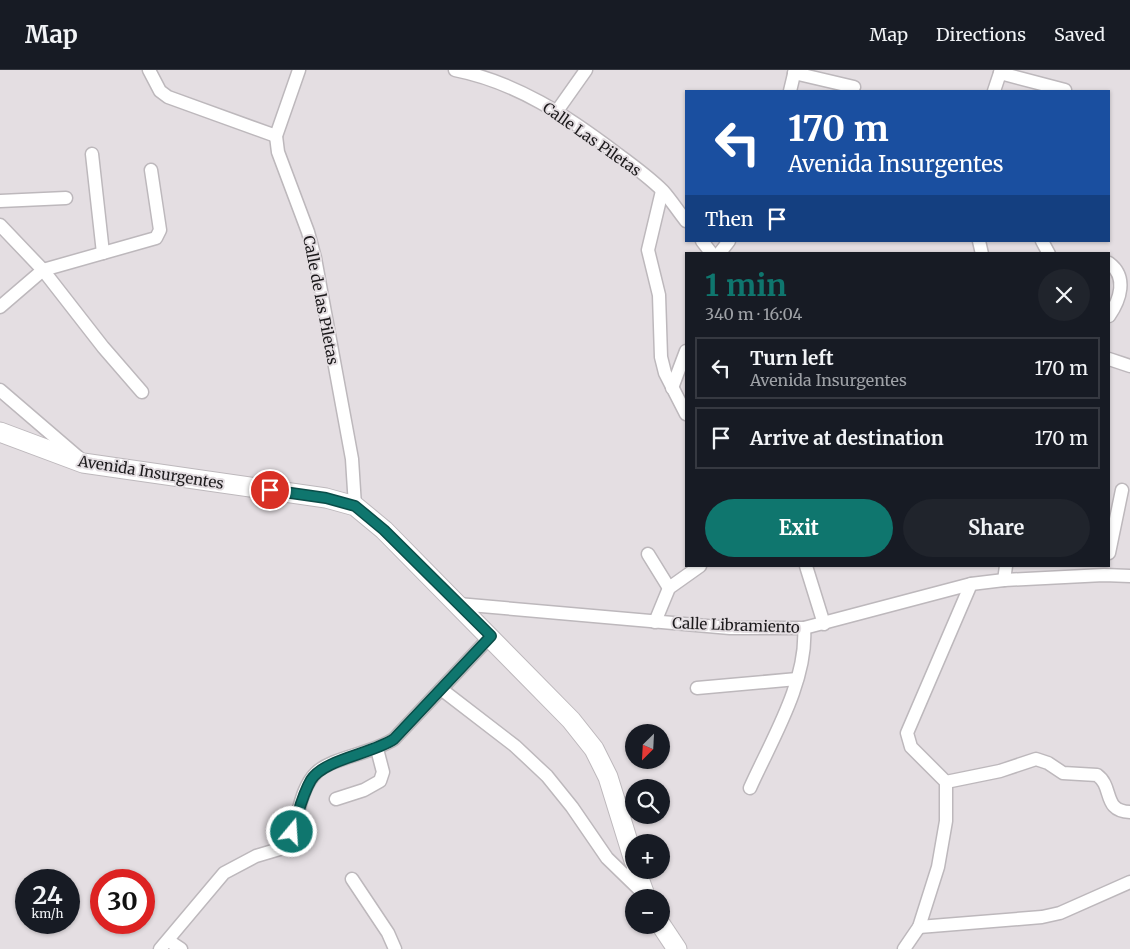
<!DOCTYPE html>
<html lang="en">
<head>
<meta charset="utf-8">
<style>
  :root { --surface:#171b24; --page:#20242c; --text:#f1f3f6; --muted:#9ea1a6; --line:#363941; --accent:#0f766e }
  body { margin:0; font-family:Merriweather,serif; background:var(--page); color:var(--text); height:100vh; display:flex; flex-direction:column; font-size:19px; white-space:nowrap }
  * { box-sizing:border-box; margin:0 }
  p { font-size:16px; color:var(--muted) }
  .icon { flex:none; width:28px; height:28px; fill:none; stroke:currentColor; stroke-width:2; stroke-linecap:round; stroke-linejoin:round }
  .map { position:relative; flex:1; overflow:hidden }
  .details { position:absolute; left:685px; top:182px; width:425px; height:315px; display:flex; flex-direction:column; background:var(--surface); border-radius:0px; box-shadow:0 1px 4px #0004 }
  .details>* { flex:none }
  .banner { position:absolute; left:685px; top:20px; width:425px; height:152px; border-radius:0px; box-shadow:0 1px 4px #0004; background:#1a4fa0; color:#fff; overflow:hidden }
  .needle { width:32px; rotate:204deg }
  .controls { position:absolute; left:625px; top:654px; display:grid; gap:10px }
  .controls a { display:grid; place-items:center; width:45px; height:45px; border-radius:50%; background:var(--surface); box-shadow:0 1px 4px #0004; font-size:25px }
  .speed { position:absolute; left:15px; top:799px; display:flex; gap:10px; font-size:25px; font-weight:700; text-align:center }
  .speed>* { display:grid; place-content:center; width:65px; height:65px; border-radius:50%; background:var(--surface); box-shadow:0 1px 4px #0004; line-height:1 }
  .speed small { font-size:12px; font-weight:400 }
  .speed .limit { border:8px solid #d22; background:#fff; color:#111 }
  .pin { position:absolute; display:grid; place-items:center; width:42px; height:42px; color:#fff; margin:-21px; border:2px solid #fff; border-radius:50%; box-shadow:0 1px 5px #0007 }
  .me { position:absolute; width:55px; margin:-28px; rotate:18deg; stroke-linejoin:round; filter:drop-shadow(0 0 4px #0008) }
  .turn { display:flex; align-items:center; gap:18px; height:105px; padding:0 20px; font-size:22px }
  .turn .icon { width:65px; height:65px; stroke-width:2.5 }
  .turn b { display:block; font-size:35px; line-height:42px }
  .then { display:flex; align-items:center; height:48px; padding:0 20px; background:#0003; gap:10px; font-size:19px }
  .round { display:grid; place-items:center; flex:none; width:52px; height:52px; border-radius:26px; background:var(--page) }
  .overview { display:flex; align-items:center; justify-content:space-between; height:85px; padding:0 20px }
  h1 { font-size:30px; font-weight:700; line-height:38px; color:var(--accent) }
  .action { display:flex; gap:10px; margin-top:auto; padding:10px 20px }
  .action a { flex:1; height:58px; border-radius:30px; background:var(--accent); color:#fff; font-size:20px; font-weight:700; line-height:58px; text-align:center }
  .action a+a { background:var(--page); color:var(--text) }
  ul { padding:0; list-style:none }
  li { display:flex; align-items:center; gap:15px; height:62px; margin:0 10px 8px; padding:0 10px; border:2px solid var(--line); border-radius:0px }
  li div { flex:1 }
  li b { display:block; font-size:19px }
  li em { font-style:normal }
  header { display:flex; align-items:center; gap:30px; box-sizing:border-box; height:70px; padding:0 25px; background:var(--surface); border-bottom:1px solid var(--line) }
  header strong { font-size:24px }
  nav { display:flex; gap:28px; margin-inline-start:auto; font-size:18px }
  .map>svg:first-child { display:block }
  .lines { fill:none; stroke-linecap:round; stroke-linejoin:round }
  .street-casing { stroke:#bdb8bc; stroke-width:15 }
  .secondary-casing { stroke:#bdb8bc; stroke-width:21 }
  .street { stroke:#fff; stroke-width:12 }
  .secondary { stroke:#fff; stroke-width:19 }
  .route-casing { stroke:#0a4d48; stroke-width:12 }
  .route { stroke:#0f766e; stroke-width:9 }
  .labels { text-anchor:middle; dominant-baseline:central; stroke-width:4; stroke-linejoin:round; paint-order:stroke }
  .street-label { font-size:15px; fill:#1c1a1c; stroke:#e4dee2 }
</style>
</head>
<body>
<header>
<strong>Map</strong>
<nav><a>Map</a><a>Directions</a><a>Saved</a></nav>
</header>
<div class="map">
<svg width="1130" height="879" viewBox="0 0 1130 879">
  <rect width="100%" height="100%" fill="#e4dee2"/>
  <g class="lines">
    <defs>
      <g id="street">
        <polyline points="149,0 160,21 168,27 276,66"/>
        <polyline points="299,0 276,66 278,82 308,162 315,188 352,389 355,436"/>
        <path d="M 455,0 C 516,12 567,46 616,83 C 631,94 649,107 663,121 C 671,130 678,141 686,151"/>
        <polyline points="794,3 854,17"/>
        <polyline points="1000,3 1065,20"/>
        <polyline points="790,21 795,0"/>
        <polyline points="994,21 1001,0"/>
        <polyline points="557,41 586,0"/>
        <polyline points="92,84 103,183"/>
        <polyline points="662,121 648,180 659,225 661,287 665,303 686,344"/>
        <polyline points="0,131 66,128"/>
        <polyline points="0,155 43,200 103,277 142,322"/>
        <polyline points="702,171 712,184"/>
        <polyline points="979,171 982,184"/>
        <polyline points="1042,171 1049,184"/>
        <polyline points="719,184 729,171"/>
        <path d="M 1109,193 C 1128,207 1120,230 1109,246"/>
        <polyline points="0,237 43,200 156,168 160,160 151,100"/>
        <polyline points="1109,289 1130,296"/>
        <polyline points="672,318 686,281"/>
        <polyline points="0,320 78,387"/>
        <polyline points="1109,483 1122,420"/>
        <polyline points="648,484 669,518"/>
        <polyline points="806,496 824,554"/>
        <polyline points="1004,510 1006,496"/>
        <polyline points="458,534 730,558 804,558 971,514 1004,510 1104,505 1130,506"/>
        <polyline points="655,552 669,518 700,496"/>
        <polyline points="697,618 797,609"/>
        <polyline points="441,619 515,676 547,706 572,737 607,788 641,821"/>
        <path d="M 946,712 L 1000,701 L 1036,689 L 1048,693 L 1063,703 L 1097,705 C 1114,717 1102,741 1130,742"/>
        <path d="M 750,718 C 771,671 808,611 804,558"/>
        <polyline points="336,729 364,720 380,711 383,702 377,679"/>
        <polyline points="352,809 388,863 395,879"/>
        <polyline points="919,857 1042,847 1060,843 1130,812"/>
        <polyline points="169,871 181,879"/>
        <path d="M 160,879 L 224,803 L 256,786 L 283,778 C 300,756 297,722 316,703 C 332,687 372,684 394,669 L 491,566"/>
        <polyline points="904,879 919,857 938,797 946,751 946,712 911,677 907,663 971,514"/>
      </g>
      <g id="secondary">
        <polyline points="0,362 83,393 326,428 355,436 384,460 571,650 594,679 608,707 634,791"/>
        <polyline points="636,800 646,828"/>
        <polyline points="661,855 677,879"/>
      </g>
    </defs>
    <use href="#street" class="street-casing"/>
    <use href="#secondary" class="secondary-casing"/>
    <use href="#street" class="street"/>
    <use href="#secondary" class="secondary"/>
  </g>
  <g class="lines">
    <defs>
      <path id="route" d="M 270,420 L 326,428 L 355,436 L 384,460 L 491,566 L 394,669 C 372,684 324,689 311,710 C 302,725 298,745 292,762"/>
    </defs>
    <use href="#route" class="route-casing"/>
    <use href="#route" class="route"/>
  </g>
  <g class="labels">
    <g class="street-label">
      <text transform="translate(592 69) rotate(35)">Calle Las Piletas</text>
      <text transform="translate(321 230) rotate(79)">Calle de las Piletas</text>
      <text transform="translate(151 402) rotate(9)">Avenida Insurgentes</text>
      <text transform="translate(736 555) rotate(2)">Calle Libramiento</text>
    </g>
  </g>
</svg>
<div class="controls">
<a><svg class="needle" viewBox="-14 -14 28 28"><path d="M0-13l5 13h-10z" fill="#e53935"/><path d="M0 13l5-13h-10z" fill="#9ea1a6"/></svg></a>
<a><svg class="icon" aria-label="search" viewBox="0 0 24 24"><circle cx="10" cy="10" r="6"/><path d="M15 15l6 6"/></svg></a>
<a>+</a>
<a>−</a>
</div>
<div class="speed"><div>24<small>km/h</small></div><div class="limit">30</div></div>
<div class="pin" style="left:270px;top:420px;background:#d93025"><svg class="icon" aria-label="arrive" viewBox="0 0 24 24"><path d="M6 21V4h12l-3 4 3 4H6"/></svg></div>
<svg class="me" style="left:292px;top:762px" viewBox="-20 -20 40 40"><circle r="17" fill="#0f766e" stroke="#fff" stroke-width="3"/><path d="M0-11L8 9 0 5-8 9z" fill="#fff"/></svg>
<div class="banner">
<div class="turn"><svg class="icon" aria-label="left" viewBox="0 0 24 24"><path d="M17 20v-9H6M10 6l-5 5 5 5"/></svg><div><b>170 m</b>Avenida Insurgentes</div></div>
<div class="then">Then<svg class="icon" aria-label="arrive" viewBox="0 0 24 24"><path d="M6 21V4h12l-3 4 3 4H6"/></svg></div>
</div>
<section class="details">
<div class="overview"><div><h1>1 min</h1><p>340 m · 16:04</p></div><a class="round"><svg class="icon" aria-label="close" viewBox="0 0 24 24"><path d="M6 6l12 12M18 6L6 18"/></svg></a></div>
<ul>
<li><svg class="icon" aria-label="left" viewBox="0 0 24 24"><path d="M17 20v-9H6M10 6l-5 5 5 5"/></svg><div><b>Turn left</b><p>Avenida Insurgentes</p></div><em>170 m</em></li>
<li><svg class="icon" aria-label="arrive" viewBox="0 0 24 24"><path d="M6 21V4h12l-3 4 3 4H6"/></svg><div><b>Arrive at destination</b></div><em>170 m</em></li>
</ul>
<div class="action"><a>Exit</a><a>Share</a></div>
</section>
</div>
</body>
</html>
